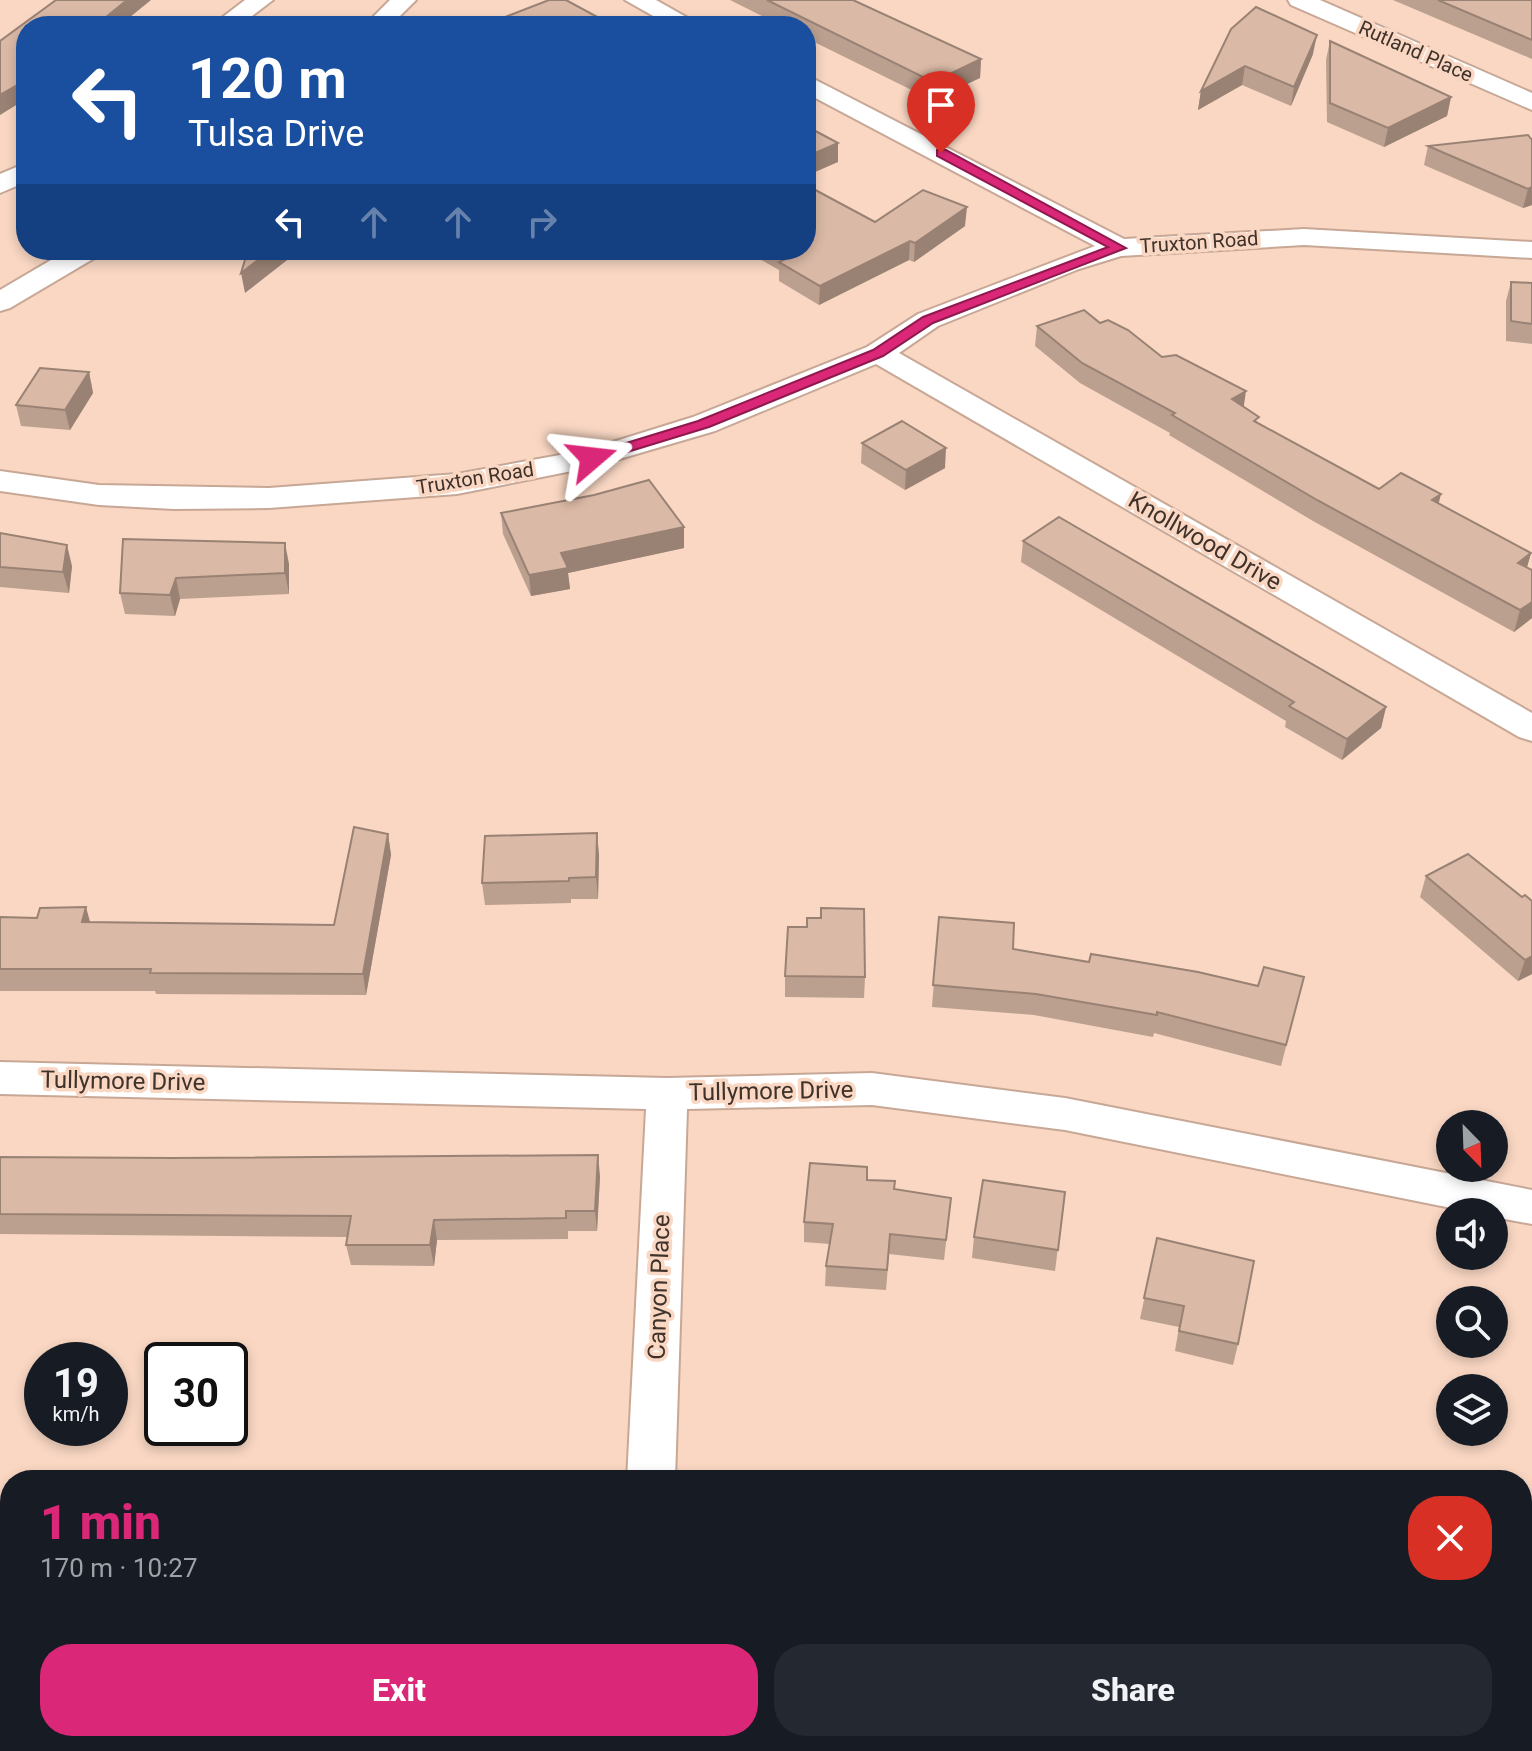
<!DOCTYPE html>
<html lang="en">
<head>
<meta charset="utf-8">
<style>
  :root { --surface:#171b24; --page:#242831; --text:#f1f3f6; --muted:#9ea1a6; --accent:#db2777 }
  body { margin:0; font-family:Roboto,sans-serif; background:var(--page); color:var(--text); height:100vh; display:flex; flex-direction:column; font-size:30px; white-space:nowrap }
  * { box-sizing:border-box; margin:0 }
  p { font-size:26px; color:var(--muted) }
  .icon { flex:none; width:44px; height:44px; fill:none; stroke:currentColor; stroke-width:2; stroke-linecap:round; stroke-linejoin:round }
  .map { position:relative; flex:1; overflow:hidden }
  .side { position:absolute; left:0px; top:1470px; width:1532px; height:282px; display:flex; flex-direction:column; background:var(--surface); border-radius:32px 32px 0 0; box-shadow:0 4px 12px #0003 }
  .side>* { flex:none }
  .top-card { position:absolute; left:16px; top:16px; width:800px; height:244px; border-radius:32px; box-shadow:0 4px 12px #0003; background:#1a4fa0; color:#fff; overflow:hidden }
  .needle { width:52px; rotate:157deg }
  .buttons { position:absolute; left:1436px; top:1110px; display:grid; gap:16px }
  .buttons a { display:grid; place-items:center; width:72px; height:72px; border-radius:50%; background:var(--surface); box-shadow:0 4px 12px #0003; font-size:40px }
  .speed { position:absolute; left:24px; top:1342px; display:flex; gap:16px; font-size:40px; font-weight:700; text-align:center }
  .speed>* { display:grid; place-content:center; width:104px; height:104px; border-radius:50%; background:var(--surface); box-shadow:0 4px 12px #0003; line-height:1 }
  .speed small { font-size:20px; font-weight:400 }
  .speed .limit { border:4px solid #111; border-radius:12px; background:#fff; color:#111 }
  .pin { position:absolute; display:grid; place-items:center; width:68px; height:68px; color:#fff; margin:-82px -34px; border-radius:50% 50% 50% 0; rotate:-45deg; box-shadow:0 0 8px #0007 }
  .pin .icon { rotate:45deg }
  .me { position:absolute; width:88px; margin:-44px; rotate:73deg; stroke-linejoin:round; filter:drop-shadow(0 0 6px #0008) }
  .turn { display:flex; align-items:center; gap:28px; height:168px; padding:0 40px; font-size:36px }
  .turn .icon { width:104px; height:104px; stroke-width:2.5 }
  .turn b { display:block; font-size:56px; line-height:68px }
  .lanes { display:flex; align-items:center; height:76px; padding:0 40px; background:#0003; justify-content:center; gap:40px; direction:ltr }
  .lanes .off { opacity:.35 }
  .round { display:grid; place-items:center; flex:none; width:84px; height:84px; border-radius:32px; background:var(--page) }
  .summary { display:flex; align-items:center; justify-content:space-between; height:136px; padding:0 40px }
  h1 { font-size:48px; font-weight:800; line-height:60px; color:var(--accent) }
  .action { display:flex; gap:16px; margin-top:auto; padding:16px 40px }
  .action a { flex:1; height:92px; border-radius:32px; background:var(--accent); color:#fff; font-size:32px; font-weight:800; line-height:92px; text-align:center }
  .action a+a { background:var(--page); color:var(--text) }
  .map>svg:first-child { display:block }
  .forest { fill:#e49260 }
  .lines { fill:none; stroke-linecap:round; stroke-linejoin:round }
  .minor-casing { stroke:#c7a795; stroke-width:4 }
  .minor { fill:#fff; fill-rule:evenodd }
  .wall { fill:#bb9f8f }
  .shaded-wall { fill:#998274 }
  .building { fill:#dab9a6; stroke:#998274; stroke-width:2 }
  .route { fill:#db2777; stroke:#8e194d; stroke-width:2 }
  .labels { text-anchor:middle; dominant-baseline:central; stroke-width:7; stroke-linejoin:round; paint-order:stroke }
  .far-street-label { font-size:20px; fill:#3f322a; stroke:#f9d7c3 }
  .street-label { font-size:24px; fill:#3f322a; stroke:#f9d7c3 }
</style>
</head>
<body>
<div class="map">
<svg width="1532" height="1751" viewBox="0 0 1532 1751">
  <rect width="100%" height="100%" fill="#f9d7c3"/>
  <polygon class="forest" points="0,1505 10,1515 10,1637 0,1667"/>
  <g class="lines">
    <defs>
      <g id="minor">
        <polygon points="245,0 273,0 239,26 211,26"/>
        <polygon points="390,0 416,0 390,26 364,26"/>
        <polygon points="625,0 656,0 702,26 671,26"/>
        <polygon points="1288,0 1320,0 1532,93 1532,110 1291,5"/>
        <polygon points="806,75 1124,239 1304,229 1532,242 1532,258 1304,245 1121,256 1079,269 938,326 899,353 1532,713 1532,741 1519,737 876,364 715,431 592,467 457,494 269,508 174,509 99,505 0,491 0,471 99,485 269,488 457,474 587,450 693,417 867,347 918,314 1095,246 806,93"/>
        <polygon points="26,163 26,182 0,193 0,174"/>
        <polygon points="68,250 102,250 98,256 10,308 0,311 0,290"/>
        <polygon points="0,1062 667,1078 872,1073 1065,1098 1532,1190 1532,1224 1494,1217 1494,1212 1471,1212 1065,1130 872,1105 687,1109 675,1480 627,1480 646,1109 0,1094"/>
        <rect x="613" y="1742" width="52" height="9"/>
      </g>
    </defs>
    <use href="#minor" class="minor-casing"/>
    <use href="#minor" class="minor"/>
  </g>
  <g class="wall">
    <polygon points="730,0 853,0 981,59 980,78 932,100 806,38 806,26 782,26"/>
    <polygon points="1393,0 1532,0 1532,59"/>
    <polygon points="1231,29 1313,54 1291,106 1242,85 1198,110 1201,91"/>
    <polygon points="1330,41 1451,97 1447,116 1384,147 1327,122 1326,60"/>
    <polygon points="1532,140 1532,205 1523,208 1424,165 1428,146"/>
    <polygon points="875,222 965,226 914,262 909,260 819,305 779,281 779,270 744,250 806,250"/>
    <polygon points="1511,282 1532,283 1532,344 1506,341 1506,301"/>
    <polygon points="1100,323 1162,357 1244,407 1258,423 1379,489 1438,504 1531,553 1527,567 1532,570 1532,618 1514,632 1313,521 1169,435 1170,433 1080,383 1035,346 1037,326"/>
    <polygon points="89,372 93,393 70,430 21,426 16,405"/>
    <polygon points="862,443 945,468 905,490 861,463"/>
    <polygon points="501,513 684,527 684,548 568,573 570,589 531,596 503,534"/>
    <polygon points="0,533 72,566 69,593 0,587"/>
    <polygon points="123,539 289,564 289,594 180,599 175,616 125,614 120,593"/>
    <polygon points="1023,541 1386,707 1381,728 1342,760 1285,727 1286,721 1021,562"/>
    <polygon points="388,834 391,855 366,995 156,994 155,991 0,991 0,917 90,922 334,925"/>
    <polygon points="599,854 598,899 571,899 571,903 485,905 482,883"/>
    <polygon points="1426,876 1522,897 1532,901 1532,974 1518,981 1420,897"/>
    <polygon points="939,917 1013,949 1089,962 1258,986 1304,977 1281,1066 1154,1033 1153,1037 1034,1015 932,1007"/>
    <polygon points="807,927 865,977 864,998 785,997 785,976"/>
    <polygon points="0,1157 600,1176 597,1231 568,1231 568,1239 437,1240 434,1266 351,1265 346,1245 348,1237 0,1234"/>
    <polygon points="867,1180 894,1189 951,1198 944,1260 889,1254 886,1290 825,1286 826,1266 830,1244 804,1242 804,1222"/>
    <polygon points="1065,1192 1055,1271 972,1258 974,1237"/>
    <polygon points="1157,1238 1238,1344 1233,1365 1175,1351 1179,1327 1140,1319"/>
    <polygon points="1467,1742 1522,1742 1532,1751 1466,1751"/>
  </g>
  <g class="shaded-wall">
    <polygon points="127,0 151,0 119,26 95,26"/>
    <polygon points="1317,35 1313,54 1291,106 1294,87"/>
    <polygon points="981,59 980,78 932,100 933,82"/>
    <polygon points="1245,66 1242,85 1198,110 1201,91"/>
    <polygon points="26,80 26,99 0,115 0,95"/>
    <polygon points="1451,97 1447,116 1384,147 1388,128"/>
    <polygon points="838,143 838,162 806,176 806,157"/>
    <polygon points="1532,187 1532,205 1523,208 1528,189"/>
    <polygon points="967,207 965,226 914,262 915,243"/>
    <polygon points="910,241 909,260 819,305 820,286"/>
    <polygon points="271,250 300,250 245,293 241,273"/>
    <polygon points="89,372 93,393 70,430 65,410"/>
    <polygon points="1246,391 1243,412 1232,399"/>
    <polygon points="946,448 945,468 905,490 906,470"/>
    <polygon points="1441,494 1436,514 1432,500"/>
    <polygon points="684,527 684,548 568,573 570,589 531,596 529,575 561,553"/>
    <polygon points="285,543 289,564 289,594 285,573"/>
    <polygon points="67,545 72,566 69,593 63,572"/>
    <polygon points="1531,553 1525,574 1518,563"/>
    <polygon points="176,578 180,599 175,616 170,595"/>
    <polygon points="1532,602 1532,618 1514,632 1520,610"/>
    <polygon points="1386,707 1381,728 1342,760 1347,739"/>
    <polygon points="597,833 599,854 598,899 596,877"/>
    <polygon points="388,834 391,855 366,995 363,974"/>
    <polygon points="86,907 92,929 82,922"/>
    <polygon points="1532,956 1532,974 1518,981 1525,960"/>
    <polygon points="598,1155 600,1176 597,1231 595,1211"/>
    <polygon points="434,1220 437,1240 434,1266 430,1245"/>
  </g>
  <g class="building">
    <polygon points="56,0 127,0 95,26 26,26 26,80 0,95 0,41"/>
    <polygon points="549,0 566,0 614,26 482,26"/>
    <polygon points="767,0 853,0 981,59 933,82"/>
    <polygon points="1438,0 1532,0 1532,40"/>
    <polygon points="1256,7 1317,35 1294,87 1245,66 1201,91 1231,29"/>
    <polygon points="1330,41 1451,97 1388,128 1330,103"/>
    <polygon points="806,126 838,143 806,157"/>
    <polygon points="1528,135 1532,140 1532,187 1528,189 1428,146"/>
    <polygon points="806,185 875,222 923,190 967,207 915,243 910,241 820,286 779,262 790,257 778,250 806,250"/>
    <polygon points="248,250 271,250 241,273"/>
    <polygon points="1511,282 1532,283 1532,324 1511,321"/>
    <polygon points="1084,310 1100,323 1108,320 1128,330 1162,357 1176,355 1246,391 1232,399 1259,417 1254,421 1379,489 1401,473 1441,494 1432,500 1531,553 1518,563 1532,570 1532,602 1520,610 1317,500 1172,415 1175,413 1082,363 1037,326"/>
    <polygon points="40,368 89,372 65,410 16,405"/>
    <polygon points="902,421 946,448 906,470 862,443"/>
    <polygon points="649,480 684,527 561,553 568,568 529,575 501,513 594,495"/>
    <polygon points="1059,517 1386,707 1347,739 1289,706 1294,702 1023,541"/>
    <polygon points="0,533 67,545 63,572 0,567"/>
    <polygon points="123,539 285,543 285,573 176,578 170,595 120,593"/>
    <polygon points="354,827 388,834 363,974 150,973 151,969 0,969 0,917 37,918 40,908 86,907 82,922 334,925"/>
    <polygon points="597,833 596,877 569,878 569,881 482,883 485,836"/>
    <polygon points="1468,854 1522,897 1525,895 1532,901 1532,956 1525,960 1426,876"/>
    <polygon points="821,908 864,909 865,977 785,976 788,927 807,927 807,918 821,918"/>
    <polygon points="939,917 1014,923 1013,949 1089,962 1091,954 1198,972 1258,986 1264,967 1304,977 1286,1045 1157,1012 1157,1015 1036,994 933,985"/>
    <polygon points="598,1155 595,1211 566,1211 566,1218 434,1220 430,1245 346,1245 351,1216 0,1214 0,1157 172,1158"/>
    <polygon points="810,1163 867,1167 867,1180 895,1181 894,1189 951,1198 946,1240 890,1234 887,1270 826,1266 833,1224 804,1222"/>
    <polygon points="983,1180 1065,1192 1058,1250 974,1237"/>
    <polygon points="1157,1238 1254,1261 1238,1344 1179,1331 1184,1306 1144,1298"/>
    <polygon points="1522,1716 1532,1719 1532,1751 1472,1751 1473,1742 1522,1742"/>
  </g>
  <polygon class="route" points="937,150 946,150 1126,248 933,323 883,356 709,427 598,461 587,461 587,455 698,421 873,350 923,317 1108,247 937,156"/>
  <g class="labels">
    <g class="far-street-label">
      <text transform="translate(1416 51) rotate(24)">Rutland Place</text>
      <text transform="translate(1199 242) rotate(-4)">Truxton Road</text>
      <text transform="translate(475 478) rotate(-9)">Truxton Road</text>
    </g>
    <g class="street-label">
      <text transform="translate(1205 541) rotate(30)">Knollwood Drive</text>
      <text transform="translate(123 1081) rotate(1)">Tullymore Drive</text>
      <text transform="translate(771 1091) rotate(-1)">Tullymore Drive</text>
      <text transform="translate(659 1287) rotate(-88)">Canyon Place</text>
    </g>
  </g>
</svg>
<div class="buttons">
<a><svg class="needle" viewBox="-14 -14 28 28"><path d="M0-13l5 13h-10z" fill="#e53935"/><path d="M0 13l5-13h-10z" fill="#9ea1a6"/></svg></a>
<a><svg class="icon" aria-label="sound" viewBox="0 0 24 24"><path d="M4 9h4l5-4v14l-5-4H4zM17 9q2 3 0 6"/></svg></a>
<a><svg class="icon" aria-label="search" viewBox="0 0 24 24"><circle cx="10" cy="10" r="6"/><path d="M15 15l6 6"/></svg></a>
<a><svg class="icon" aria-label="layers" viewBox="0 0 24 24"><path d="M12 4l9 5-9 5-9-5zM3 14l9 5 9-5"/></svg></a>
</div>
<div class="speed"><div>19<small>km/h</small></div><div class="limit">30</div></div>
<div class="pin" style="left:941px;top:153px;background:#d93025"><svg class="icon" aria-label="arrive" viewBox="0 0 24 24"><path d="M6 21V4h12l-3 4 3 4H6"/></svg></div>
<svg class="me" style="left:592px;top:458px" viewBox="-20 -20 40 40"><path d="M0-17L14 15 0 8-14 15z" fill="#db2777" stroke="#fff" stroke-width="4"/></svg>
<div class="top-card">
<div class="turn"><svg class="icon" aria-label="left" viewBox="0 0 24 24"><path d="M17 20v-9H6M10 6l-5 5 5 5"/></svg><div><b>120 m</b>Tulsa Drive</div></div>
<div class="lanes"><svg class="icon" aria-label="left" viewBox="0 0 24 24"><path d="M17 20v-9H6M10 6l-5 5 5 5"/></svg><svg class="icon off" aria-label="ahead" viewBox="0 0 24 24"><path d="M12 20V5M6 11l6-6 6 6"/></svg><svg class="icon off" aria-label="ahead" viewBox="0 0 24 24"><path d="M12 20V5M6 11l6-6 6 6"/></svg><svg class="icon off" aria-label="right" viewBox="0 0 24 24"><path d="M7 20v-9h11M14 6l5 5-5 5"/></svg></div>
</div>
<section class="side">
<div class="summary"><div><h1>1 min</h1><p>170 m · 10:27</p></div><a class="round" style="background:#d93025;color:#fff"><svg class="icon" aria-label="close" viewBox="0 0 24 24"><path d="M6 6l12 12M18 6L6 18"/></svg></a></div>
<div class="action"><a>Exit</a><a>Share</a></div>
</section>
</div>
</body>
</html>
